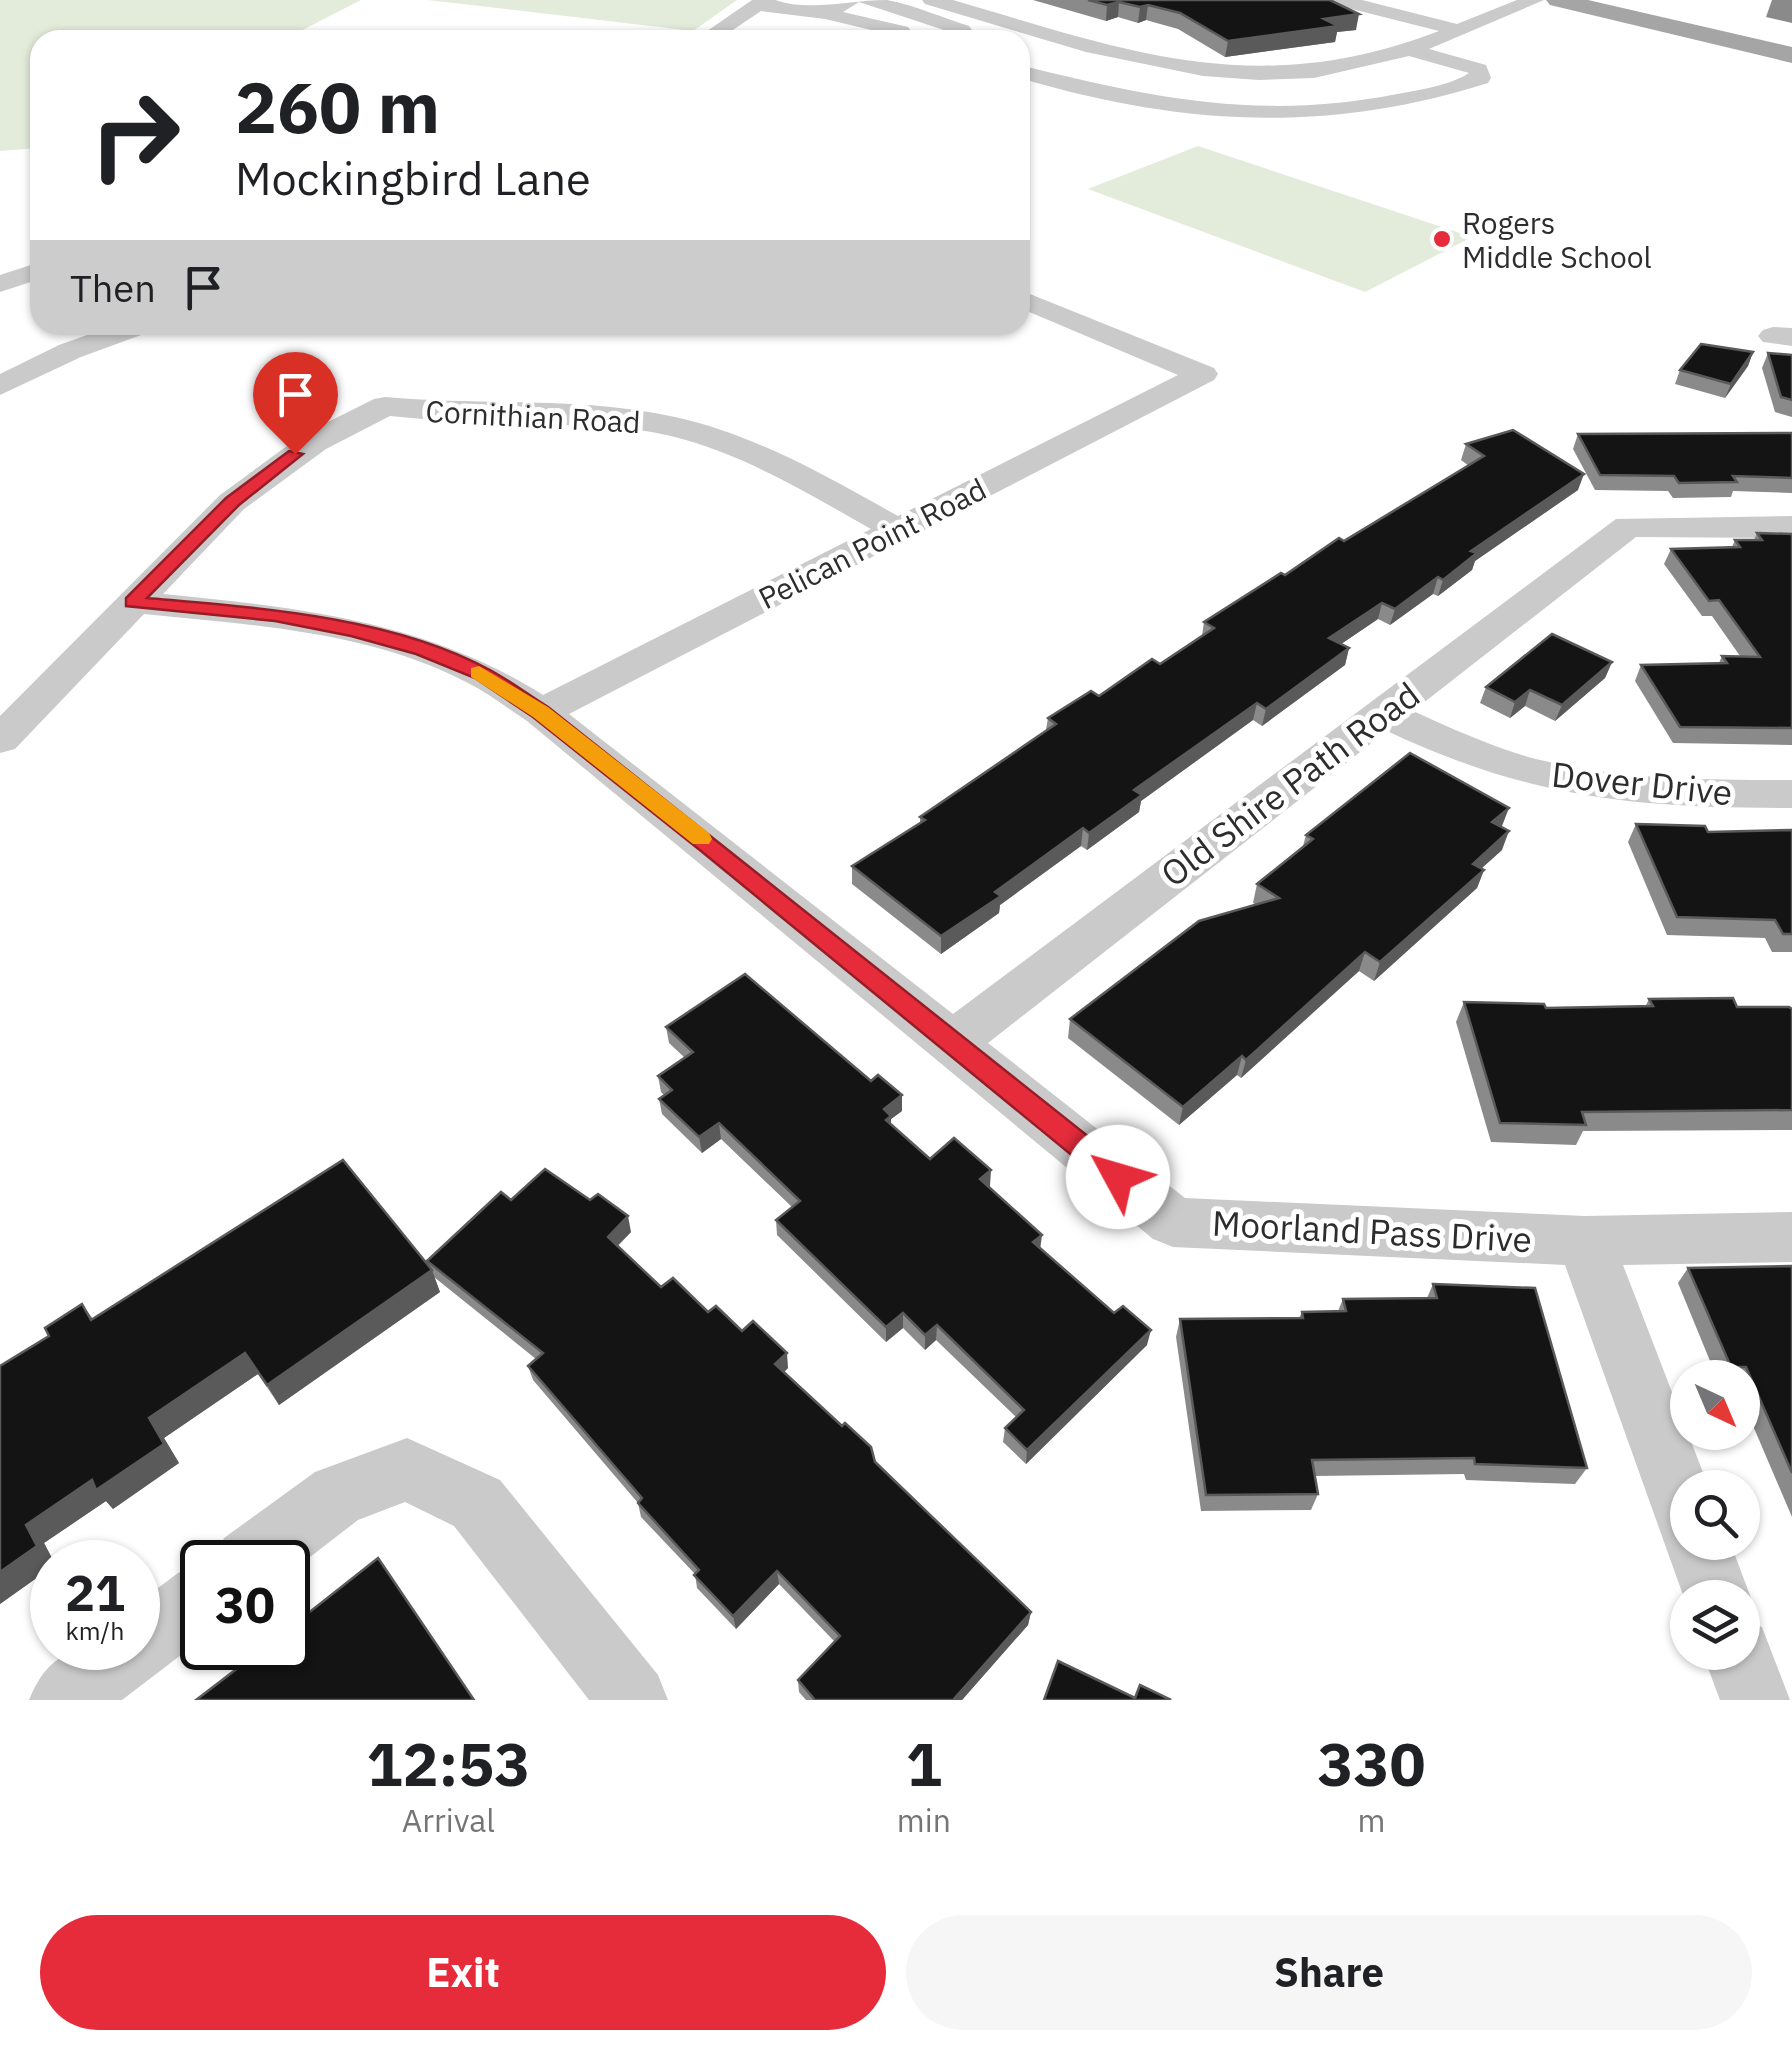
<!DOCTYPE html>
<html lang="en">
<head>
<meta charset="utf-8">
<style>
  :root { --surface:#fff; --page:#f6f6f6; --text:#202124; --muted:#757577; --accent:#e62c3b }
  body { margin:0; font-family:"IBM Plex Sans",sans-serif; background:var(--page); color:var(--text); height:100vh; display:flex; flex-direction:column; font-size:38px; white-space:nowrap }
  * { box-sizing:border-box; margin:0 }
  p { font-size:32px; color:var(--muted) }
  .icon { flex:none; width:55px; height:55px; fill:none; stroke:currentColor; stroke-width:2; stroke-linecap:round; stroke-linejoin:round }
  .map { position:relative; height:1700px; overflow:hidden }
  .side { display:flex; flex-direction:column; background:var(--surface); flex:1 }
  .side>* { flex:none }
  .hud { position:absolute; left:30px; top:30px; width:1000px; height:305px; border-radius:30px; box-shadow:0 2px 8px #0004; background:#fff; color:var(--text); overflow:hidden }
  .needle { width:65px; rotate:136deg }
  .controls { position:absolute; left:1670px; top:1360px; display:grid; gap:20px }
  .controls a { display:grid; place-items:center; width:90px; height:90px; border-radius:50%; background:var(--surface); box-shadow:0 2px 8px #0004; font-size:50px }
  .speed { position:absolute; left:30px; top:1540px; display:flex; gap:20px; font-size:50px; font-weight:700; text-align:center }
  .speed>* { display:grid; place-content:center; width:130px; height:130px; border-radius:50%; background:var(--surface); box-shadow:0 2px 8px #0004; line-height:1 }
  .speed small { font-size:25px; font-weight:400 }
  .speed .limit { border:5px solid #111; border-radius:15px; background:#fff; color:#111 }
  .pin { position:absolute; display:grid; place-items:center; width:85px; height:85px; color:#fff; margin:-102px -42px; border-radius:50% 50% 50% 0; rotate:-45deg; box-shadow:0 0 10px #0007 }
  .pin .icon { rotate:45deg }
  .me { position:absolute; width:110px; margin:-55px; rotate:309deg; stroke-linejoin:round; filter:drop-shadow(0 0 8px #0008) }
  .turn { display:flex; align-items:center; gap:35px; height:210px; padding:0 40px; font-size:45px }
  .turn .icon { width:130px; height:130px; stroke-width:2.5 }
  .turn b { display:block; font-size:70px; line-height:85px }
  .then { display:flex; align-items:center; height:95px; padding:0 40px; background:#0003; gap:20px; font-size:38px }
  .eta { display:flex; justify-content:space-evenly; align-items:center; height:170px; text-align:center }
  .eta b { font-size:60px; font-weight:700; line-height:70px }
  .action { display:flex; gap:20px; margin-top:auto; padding:20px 40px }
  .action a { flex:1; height:115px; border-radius:60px; background:var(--accent); color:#fff; font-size:40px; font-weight:700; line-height:115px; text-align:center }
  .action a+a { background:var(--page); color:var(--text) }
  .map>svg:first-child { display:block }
  .green { fill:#e3ebda }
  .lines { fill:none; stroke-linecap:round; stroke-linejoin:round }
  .minor { fill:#cacaca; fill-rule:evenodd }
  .major { fill:#a5a5a5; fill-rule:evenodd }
  .wall { fill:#8a8a8a }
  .shaded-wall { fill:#5a5a5a }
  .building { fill:#141414; stroke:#5a5a5a; stroke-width:2.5 }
  .route { fill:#e62c3b; stroke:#961d26; stroke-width:2.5 }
  .slow { fill:#f59e0b }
  .poi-dot { fill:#e62c3b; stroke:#fff; stroke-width:4 }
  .labels { text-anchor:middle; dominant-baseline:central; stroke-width:10; stroke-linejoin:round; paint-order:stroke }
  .far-poi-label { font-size:30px; fill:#2d2d2d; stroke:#fff; text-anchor:start }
  .far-street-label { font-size:30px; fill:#2d2d2d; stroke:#fff }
  .street-label { font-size:35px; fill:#2d2d2d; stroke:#fff }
</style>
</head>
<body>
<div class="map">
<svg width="1792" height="1700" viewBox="0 0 1792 1700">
  <rect width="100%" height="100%" fill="#fff"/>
  <g class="green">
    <polygon points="0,0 361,0 283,40 40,40 40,148 0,151"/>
    <polygon points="428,0 737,0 693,31"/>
    <polygon points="1198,146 1472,237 1365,292 1088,189"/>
  </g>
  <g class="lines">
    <g class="minor">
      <path d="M 775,0 C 810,12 848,0 887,0 C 914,5 943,18 969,26 L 972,30 L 962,36 L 859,2 L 843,12 L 908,27 L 911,31 L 901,37 L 825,19 L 761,11 L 718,40 L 694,40 L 752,0 Z"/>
      <path d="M 922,0 L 953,0 C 1130,52 1257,101 1439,31 L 1332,4 L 1329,0 L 1362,0 L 1457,24 L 1517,0 L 1544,0 L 1429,49 L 1486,65 L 1491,78 L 1488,83 C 1327,134 1181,126 1020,78 L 1020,65 C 1152,98 1260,121 1397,94 C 1420,90 1451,85 1469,73 L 1409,56 L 1314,78 L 1259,80 L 1203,76 L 1086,52 L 925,4 Z"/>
      <polygon points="40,262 40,279 0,292 0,275"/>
      <path d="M 1020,290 L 1214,368 L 1218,374 L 1214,380 L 569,714 L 953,1014 L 1616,519 L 1792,516 L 1792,538 L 1636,537 L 1413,711 C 1453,729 1494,748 1536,759 C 1620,780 1707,780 1792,780 L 1792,808 C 1635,808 1532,799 1387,731 L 988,1043 L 1185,1198 L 1585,1216 L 1792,1212 L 1792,1262 L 1623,1265 L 1709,1488 L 1688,1488 L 1688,1542 L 1730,1542 L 1751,1598 L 1742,1618 L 1742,1598 L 1688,1598 L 1688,1609 L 1565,1265 L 1173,1247 L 1153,1239 L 527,721 C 507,708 488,693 468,683 C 370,631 252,625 144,614 L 15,749 L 0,753 L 0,716 L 220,495 L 302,435 L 374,399 L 385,397 C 481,406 581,396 675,417 C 756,435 826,476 898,516 L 1178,375 L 1020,308 ZM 390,416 C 438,421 486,423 535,424 C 580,426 627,425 671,436 C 744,454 807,493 871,529 L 543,695 C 426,621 298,607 163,594 L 244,509 L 326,449 Z"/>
      <polygon points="115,325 156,325 152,331 81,357 0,395 0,374 59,345"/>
      <polygon points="1773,327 1792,328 1792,346 1763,342 1758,336 1763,330"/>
      <polygon points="407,1438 500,1480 658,1675 668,1700 589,1700 454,1526 405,1502 358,1520 288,1574 288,1562 215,1562 224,1538 315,1472"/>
      <path d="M 202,1563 L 202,1639 L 122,1700 L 29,1700 C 52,1643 84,1648 138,1648 L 138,1603 L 178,1573 Z"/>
      <polygon points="1742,1620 1762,1627 1790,1700 1720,1700 1702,1652 1742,1652"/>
    </g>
    <polygon class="major" points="1546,0 1588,0 1792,47 1792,63 1550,5"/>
  </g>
  <g class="wall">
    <polygon points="1033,0 1330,0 1356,30 1337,32 1335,42 1225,57 1178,29 1146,20 1138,23 1118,17 1106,21"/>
    <polygon points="1772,0 1792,0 1792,23 1766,17"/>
    <polygon points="1753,352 1748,366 1725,398 1675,384 1680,370"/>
    <polygon points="1768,353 1792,355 1792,417 1775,412 1762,368"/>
    <polygon points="1792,433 1792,493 1733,491 1731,497 1673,498 1668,491 1595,490 1573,449 1578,434"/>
    <polygon points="1466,444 1578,490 1475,561 1472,570 1438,596 1433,594 1390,625 1378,619 1341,644 1349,648 1345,665 1262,726 1253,720 1141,801 1139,812 1087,850 1081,846 1000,905 999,913 941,954 852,884 852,866 920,823 920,817 1046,730 1048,718 1099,696 1160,664 1202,636 1204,622 1469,466 1461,460"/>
    <polygon points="1757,533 1792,534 1792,745 1673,743 1635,681 1641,665 1719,663 1722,656 1740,656 1712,616 1702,616 1664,564 1671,549 1732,547 1735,540 1754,540"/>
    <polygon points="1612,662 1605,678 1555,721 1525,706 1510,718 1480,703 1486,687"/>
    <polygon points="1636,824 1708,832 1792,830 1792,952 1772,952 1765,938 1667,935 1628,842"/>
    <polygon points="1501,827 1502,850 1482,868 1484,870 1477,888 1374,981 1359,971 1241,1078 1237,1075 1179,1125 1068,1038 1070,1019 1255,904 1253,903 1257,884 1303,846 1306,835"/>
    <polygon points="1649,999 1737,1007 1792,1009 1792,1130 1583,1131 1576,1145 1491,1142 1456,1022 1464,1002 1546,1008 1645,1007"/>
    <polygon points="666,1027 871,1081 902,1095 902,1111 891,1119 891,1124 930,1159 990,1186 988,1187 1040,1248 1147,1345 1026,1464 1003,1442 1005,1428 1016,1417 936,1340 925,1350 903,1328 886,1342 777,1235 776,1220 792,1207 721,1139 702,1153 662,1114 659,1099 664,1095 661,1092 658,1076 685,1058 669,1043"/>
    <polygon points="511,1200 631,1232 618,1246 661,1287 742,1331 788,1368 784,1372 1031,1612 1028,1625 962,1700 806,1700 799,1692 798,1680 834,1641 779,1584 736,1629 697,1588 695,1574 641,1517 638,1503 533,1380 528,1366 536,1359 434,1277 440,1292 279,1405 258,1374 164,1438 179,1463 113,1509 106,1501 44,1543 54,1562 52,1562 52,1567 0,1604 0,1366 49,1336 82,1304 93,1319 429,1267 427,1261"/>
    <polygon points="1792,1266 1792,1517 1742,1400 1742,1378 1717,1378 1678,1283 1688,1268"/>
    <polygon points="1433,1284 1587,1468 1575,1484 1466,1480 1464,1474 1315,1476 1318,1494 1311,1510 1201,1511 1176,1337 1180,1319 1299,1318 1302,1312 1338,1311 1343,1299 1427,1298"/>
  </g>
  <g class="shaded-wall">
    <polygon points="1119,2 1118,17 1106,21 1107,5"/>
    <polygon points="1148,5 1146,20 1138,23 1140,7"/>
    <polygon points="1359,14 1356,30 1337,32 1335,42 1225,57 1228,41 1324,19"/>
    <polygon points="1753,352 1748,366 1725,398 1731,384"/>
    <polygon points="1584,474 1578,490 1475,561 1472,570 1438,596 1443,580 1471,551"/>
    <polygon points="1438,577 1433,594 1390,625 1395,609"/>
    <polygon points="1382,603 1378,619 1325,655 1329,638"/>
    <polygon points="1349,648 1345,665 1262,726 1266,709"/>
    <polygon points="1612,662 1605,678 1555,721 1562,705"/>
    <polygon points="1530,690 1525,706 1510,718 1515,702"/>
    <polygon points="1257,703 1253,720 1141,801 1139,812 1087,850 1089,833 1134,790"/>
    <polygon points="1509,808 1502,826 1485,841 1492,822"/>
    <polygon points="1083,828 1081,846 1000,905 999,913 941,954 941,936 995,892"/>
    <polygon points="1509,831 1502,850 1466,882 1473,864"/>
    <polygon points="1484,870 1477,888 1374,981 1380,962"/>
    <polygon points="1365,952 1359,971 1241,1078 1246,1060"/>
    <polygon points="1242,1056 1237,1075 1179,1125 1183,1107"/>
    <polygon points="902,1095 902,1111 891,1119 891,1131 884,1125 884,1109"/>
    <polygon points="719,1123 721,1139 702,1153 699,1137"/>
    <polygon points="991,1170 990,1186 979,1195 980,1179"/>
    <polygon points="628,1216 631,1232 611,1252 608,1237"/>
    <polygon points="1042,1235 1040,1250 1033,1242"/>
    <polygon points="432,1270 440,1292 279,1405 267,1385"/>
    <polygon points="903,1313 903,1328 886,1342 886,1327"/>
    <polygon points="937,1325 936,1340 925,1350 925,1335"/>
    <polygon points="1151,1330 1147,1345 1026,1464 1027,1450"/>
    <polygon points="245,1353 258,1374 164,1438 179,1463 113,1509 106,1501 44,1543 54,1562 52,1562 52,1567 0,1604 0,1572 26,1525 149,1418"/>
    <polygon points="787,1353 788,1368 777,1379 775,1364"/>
    <polygon points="777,1571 779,1584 736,1629 733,1616"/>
    <polygon points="1031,1612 1028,1625 962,1700 953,1700"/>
  </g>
  <g class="building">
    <polygon points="1088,0 1330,0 1359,14 1324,19 1338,26 1228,41 1180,13 1148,5 1140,7 1119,2 1107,5"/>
    <polygon points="1701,344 1753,352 1731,384 1680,370"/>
    <polygon points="1768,353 1792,355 1792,400 1781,397"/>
    <polygon points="1513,430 1584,474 1471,551 1477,553 1443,580 1438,577 1395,609 1382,603 1329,638 1349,648 1266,709 1257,703 1134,790 1142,795 1089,833 1083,828 995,892 1001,896 941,936 852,866 925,820 920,817 1056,724 1048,718 1091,691 1099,696 1152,659 1160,664 1214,628 1204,622 1281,573 1285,575 1339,538 1344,541 1484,456 1466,444"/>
    <polygon points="1792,433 1792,478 1733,476 1737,482 1679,483 1674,476 1600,475 1578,434"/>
    <polygon points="1757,533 1792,534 1792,728 1680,727 1641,665 1727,663 1722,656 1760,657 1719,600 1709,601 1671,549 1740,547 1735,540 1762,540"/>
    <polygon points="1552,634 1612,662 1562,705 1530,690 1515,702 1486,687"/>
    <polygon points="1410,753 1509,808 1492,822 1509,831 1473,864 1484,870 1380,962 1365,952 1246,1060 1242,1056 1183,1107 1070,1019 1199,921 1279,898 1257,884 1313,839 1306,835"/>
    <polygon points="1636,824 1705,826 1708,832 1792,830 1792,934 1783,934 1775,920 1677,917"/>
    <polygon points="745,974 871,1081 878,1075 902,1095 884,1109 891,1116 886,1120 930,1159 954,1138 991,1170 980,1179 1042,1235 1033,1242 1114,1313 1123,1306 1151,1330 1027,1450 1005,1428 1024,1410 937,1325 925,1335 903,1313 886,1327 776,1220 800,1201 719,1123 699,1137 659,1099 672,1090 658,1076 693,1052 666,1027"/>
    <polygon points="1733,998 1737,1007 1789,1007 1792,1009 1792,1110 1582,1112 1586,1125 1500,1123 1464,1002 1544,1004 1546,1008 1653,1006 1649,999"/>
    <polygon points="343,1160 432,1270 267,1385 245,1353 149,1418 164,1444 96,1490 92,1480 26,1525 37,1546 0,1572 0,1366 49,1336 45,1328 82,1304 91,1320"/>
    <polygon points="545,1169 590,1200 598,1194 628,1216 608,1237 661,1287 673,1278 708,1312 716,1306 742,1331 753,1321 787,1353 775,1364 842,1426 845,1423 871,1447 875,1462 1031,1612 953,1700 815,1700 798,1680 840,1636 777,1571 733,1616 694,1575 699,1570 638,1503 642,1498 528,1366 543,1353 427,1261 501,1192 511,1200"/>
    <polygon points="1792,1266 1792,1473 1746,1367 1731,1367 1688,1268"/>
    <polygon points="1433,1284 1535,1288 1587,1468 1475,1464 1474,1458 1312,1460 1318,1494 1206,1495 1180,1319 1303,1318 1302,1312 1346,1311 1343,1299 1437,1298"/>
    <polygon points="378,1558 474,1700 196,1700 264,1648 288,1648 288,1629"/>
    <polygon points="1058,1661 1135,1698 1140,1685 1171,1700 1044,1700"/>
  </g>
  <path class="route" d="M 289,451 L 303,454 L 239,505 L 147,598 C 259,608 390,616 490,670 C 510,681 529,695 548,707 L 1128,1168 L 1132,1177 L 1128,1185 L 1118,1189 L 1108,1185 L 701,851 L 533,717 L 475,678 L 416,654 L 351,636 L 275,621 L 126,606 L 126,598 L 226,498 Z"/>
  <polygon class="slow" points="479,666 548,707 709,833 712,839 709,844 693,844 533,717 471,677 471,668"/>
  <circle class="poi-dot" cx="1442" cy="239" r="10"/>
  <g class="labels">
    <g class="far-poi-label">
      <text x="1462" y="222">Rogers<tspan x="1462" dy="34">Middle School</tspan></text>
    </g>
    <g class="far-street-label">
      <text transform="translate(533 416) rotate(3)">Cornithian Road</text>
      <text transform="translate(872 543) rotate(-27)">Pelican Point Road</text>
    </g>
    <g class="street-label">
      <text transform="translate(1642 783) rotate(6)">Dover Drive</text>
      <text transform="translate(1290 784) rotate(-37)">Old Shire Path Road</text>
      <text transform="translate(1372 1231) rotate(3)">Moorland Pass Drive</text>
    </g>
  </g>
</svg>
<div class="controls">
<a><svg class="needle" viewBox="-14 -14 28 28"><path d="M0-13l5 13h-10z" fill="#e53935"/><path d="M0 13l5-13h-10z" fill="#757577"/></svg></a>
<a><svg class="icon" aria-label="search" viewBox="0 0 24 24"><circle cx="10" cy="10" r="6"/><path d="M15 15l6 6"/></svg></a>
<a><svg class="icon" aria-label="layers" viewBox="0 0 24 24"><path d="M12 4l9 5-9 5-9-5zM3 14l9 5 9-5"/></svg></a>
</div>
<div class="speed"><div>21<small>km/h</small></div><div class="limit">30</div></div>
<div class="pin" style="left:295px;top:454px;background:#d93025"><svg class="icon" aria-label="arrive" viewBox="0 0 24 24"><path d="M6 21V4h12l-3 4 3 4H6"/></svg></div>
<svg class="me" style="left:1118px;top:1177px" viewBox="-20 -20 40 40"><circle r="19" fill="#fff"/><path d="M0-13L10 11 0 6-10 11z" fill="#e62c3b"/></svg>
<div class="hud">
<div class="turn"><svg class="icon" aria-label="right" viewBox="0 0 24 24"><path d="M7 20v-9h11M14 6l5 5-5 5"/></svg><div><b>260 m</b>Mockingbird Lane</div></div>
<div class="then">Then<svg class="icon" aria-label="arrive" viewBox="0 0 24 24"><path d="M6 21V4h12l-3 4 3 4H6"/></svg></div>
</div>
</div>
<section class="side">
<div class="eta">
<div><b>12:53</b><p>Arrival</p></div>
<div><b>1</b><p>min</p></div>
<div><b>330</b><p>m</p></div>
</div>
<div class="action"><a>Exit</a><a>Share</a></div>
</section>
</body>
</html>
